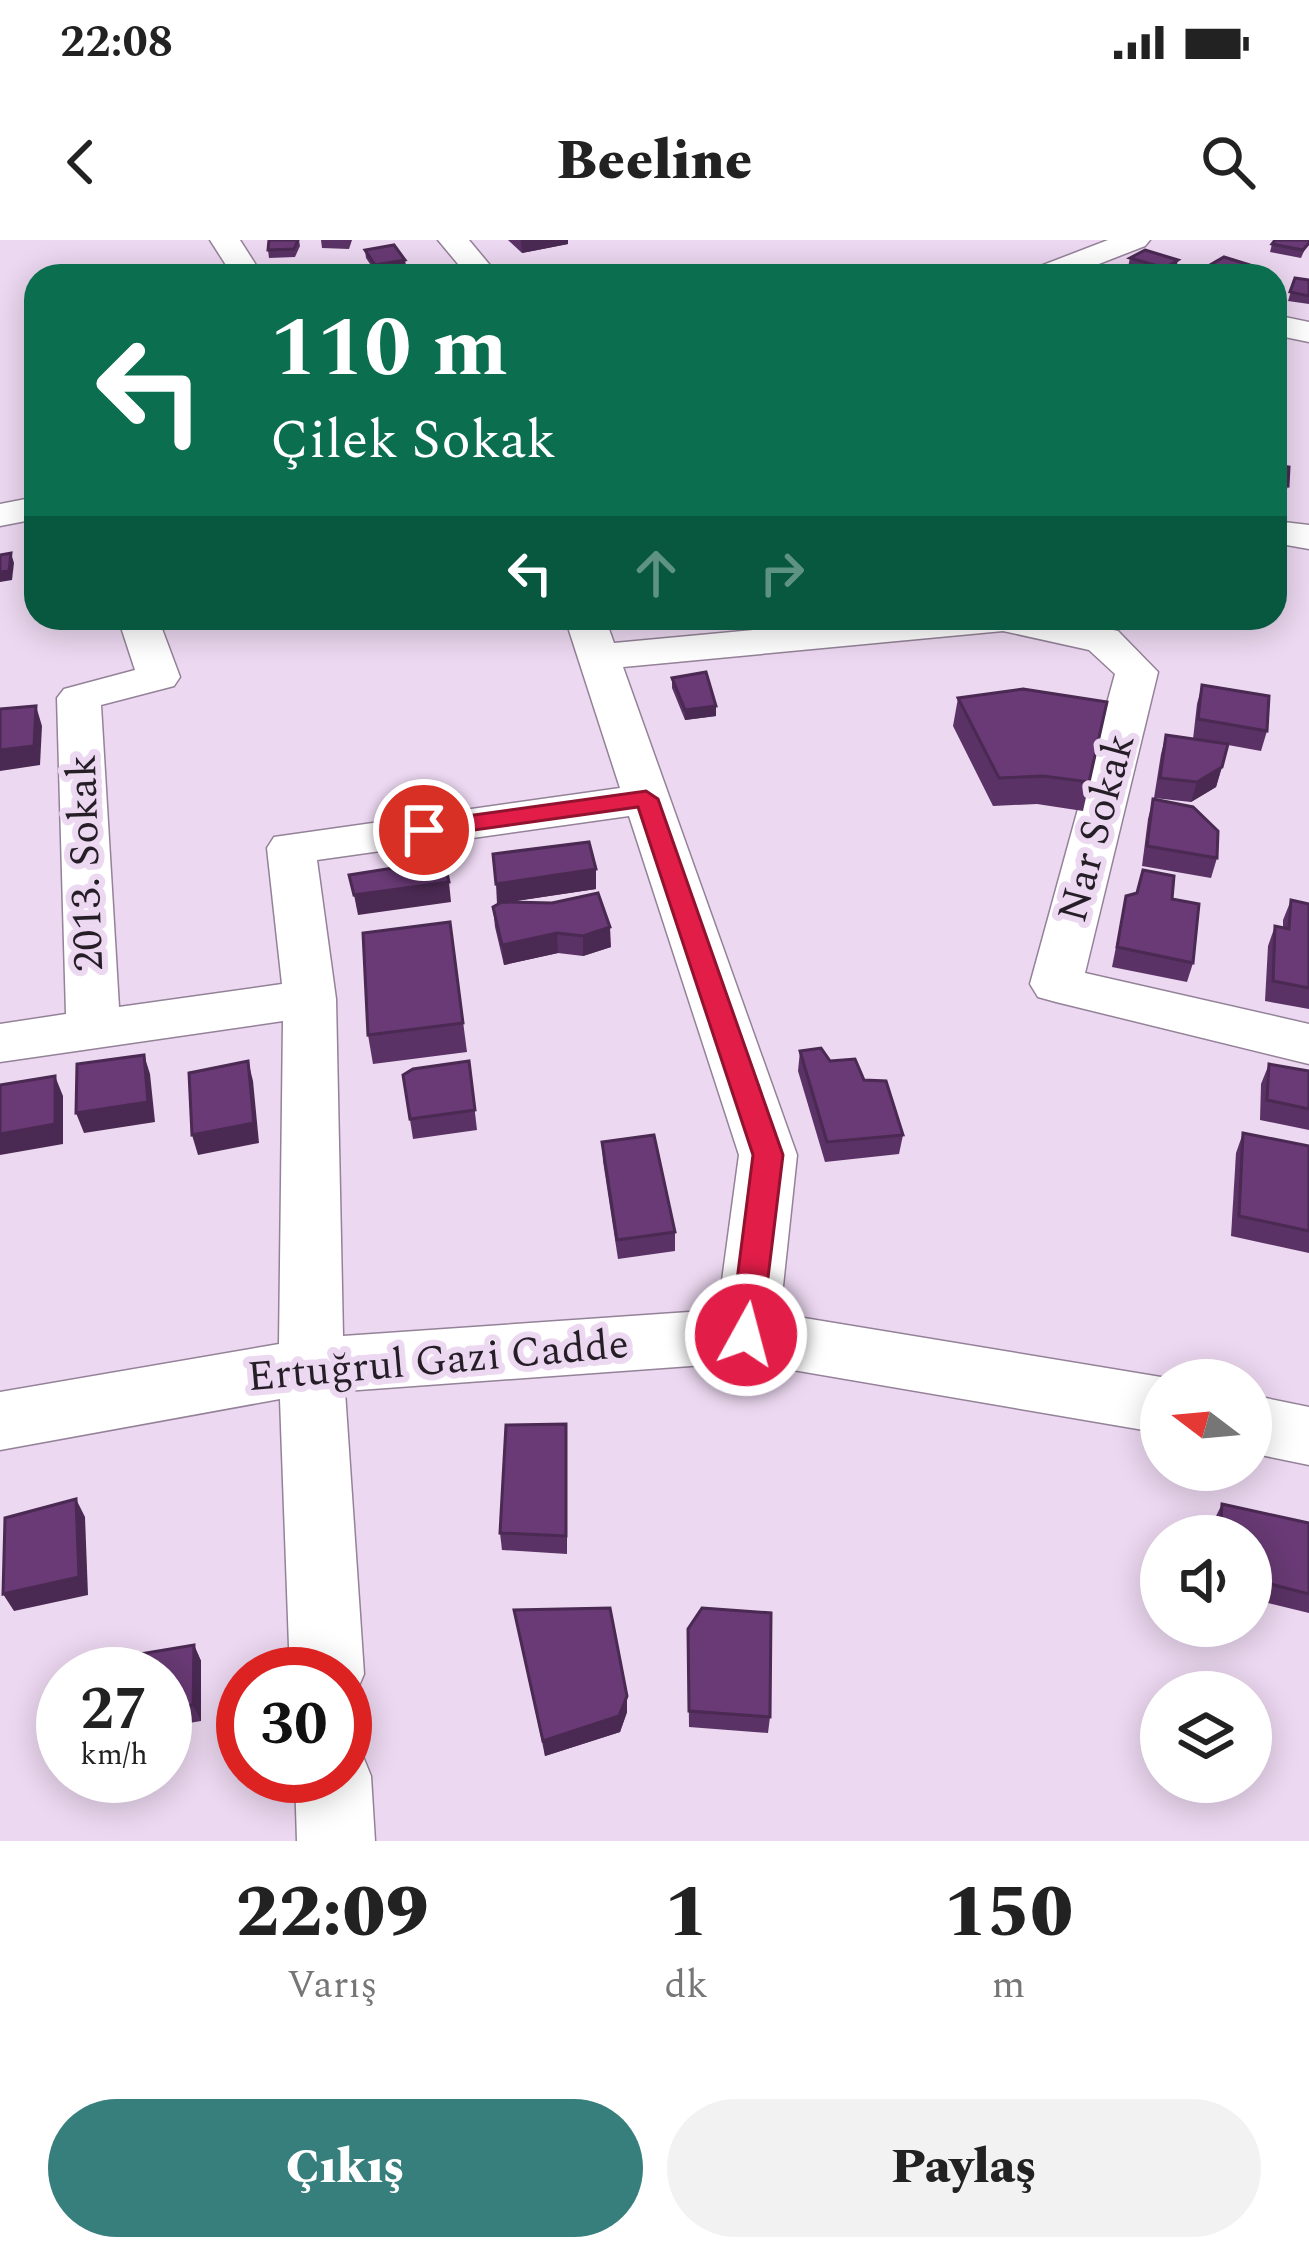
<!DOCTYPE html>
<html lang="tr">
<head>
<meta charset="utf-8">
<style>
  :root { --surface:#fff; --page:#f2f2f2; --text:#222; --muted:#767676; --accent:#377f7d }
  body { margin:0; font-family:Spectral,serif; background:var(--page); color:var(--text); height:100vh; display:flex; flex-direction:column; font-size:45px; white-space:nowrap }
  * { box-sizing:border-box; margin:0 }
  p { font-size:39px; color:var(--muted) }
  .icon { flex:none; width:66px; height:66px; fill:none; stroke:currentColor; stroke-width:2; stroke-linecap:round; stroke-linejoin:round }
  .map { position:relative; height:1601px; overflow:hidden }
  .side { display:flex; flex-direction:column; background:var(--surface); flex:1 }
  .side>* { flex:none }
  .guide { position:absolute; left:24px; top:24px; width:1263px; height:366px; border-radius:36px; box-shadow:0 6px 30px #0003; background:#0b6e4f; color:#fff; overflow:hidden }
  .needle { width:78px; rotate:286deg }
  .fabs { position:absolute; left:1140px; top:1119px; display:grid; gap:24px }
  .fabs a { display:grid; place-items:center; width:132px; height:132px; border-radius:50%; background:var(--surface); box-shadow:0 6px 30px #0003; font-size:60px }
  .speed { position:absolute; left:36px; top:1407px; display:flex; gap:24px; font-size:60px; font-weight:700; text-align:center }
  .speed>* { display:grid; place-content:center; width:156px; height:156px; border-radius:50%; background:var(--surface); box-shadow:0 6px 30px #0003; line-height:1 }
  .speed small { font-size:30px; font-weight:400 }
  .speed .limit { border:18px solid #d22; background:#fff; color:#111 }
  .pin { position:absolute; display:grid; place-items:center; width:102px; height:102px; color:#fff; margin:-51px; border:6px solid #fff; border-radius:50%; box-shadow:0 3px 12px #0007 }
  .me { position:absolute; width:132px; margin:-66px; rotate:7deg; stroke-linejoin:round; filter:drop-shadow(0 0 9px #0008) }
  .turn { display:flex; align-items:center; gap:42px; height:252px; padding:0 48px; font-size:54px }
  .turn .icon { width:156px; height:156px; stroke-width:2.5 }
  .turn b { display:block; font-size:84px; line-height:102px }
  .lanes { display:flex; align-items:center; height:114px; padding:0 48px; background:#0003; justify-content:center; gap:60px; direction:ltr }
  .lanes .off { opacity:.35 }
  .eta { display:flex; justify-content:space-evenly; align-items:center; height:204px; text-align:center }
  .eta b { font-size:72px; font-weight:800; line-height:84px }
  .button { display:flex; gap:24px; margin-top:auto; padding:24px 48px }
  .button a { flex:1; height:138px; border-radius:72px; background:var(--accent); color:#fff; font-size:48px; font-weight:800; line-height:138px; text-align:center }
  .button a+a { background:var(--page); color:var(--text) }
  .status { display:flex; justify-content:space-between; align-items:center; height:84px; padding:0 60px; background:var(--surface); direction:ltr }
  .status svg { height:33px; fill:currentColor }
  header { display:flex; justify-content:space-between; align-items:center; height:156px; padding:0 48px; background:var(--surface); font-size:54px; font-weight:800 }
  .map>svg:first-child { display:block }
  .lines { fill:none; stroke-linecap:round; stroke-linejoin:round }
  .minor-casing { stroke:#948298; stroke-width:3 }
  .minor { fill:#fff; fill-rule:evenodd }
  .wall { fill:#5a3265 }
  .shaded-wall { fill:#4a2952 }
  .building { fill:#693a75; stroke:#4a2952; stroke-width:3 }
  .route { fill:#e11d48; stroke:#92132f; stroke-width:3 }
  .labels { text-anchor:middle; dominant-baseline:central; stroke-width:12; stroke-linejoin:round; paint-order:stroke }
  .street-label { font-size:42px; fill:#251e27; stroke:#ecd8f1 }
</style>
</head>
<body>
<div class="status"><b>22:08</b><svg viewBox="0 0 49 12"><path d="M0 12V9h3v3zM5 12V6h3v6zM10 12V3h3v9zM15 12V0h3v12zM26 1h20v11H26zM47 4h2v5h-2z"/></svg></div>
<header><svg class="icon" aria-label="back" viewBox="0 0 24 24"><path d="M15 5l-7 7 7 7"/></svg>Beeline<svg class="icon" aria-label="search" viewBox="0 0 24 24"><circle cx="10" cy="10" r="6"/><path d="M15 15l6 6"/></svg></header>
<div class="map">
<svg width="1309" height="1601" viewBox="0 0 1309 1601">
  <rect width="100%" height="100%" fill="#ecd8f1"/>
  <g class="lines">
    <defs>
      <g id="minor">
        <polygon points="210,0 240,0 263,36 233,36"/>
        <polygon points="438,0 469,0 499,36 468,36"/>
        <polygon points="1108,0 1150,0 1145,6 1068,36 1026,36 1030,30"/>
        <polygon points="1275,75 1309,82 1309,102 1275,95"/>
        <polygon points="36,257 36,279 0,286 0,264"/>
        <polygon points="1275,281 1309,285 1309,309 1275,303"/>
        <path d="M 118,378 L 158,378 L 180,437 L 174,446 L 101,465 L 119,767 L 282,744 L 267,608 L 274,597 L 620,548 L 565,378 L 605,378 L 614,403 L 882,378 L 1057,378 L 1118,391 L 1158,432 L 1085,733 L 1309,784 L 1309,824 L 1056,762 L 1038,757 L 1030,744 L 1115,434 L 1089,410 L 1003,391 L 623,427 L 797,915 L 780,1074 L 1161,1137 L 1170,1140 L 1161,1140 L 1161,1193 L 746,1122 L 345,1151 L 364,1434 L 353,1460 L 345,1463 L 345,1434 L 290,1434 L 280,1159 L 0,1210 L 0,1152 L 279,1104 L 283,781 L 0,822 L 0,784 L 66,774 L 57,458 L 64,449 L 135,430 ZM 629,576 L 739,915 L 718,1070 L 343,1096 L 336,759 L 317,620 Z"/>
        <polygon points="1251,1155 1309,1167 1309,1225 1251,1213"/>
        <polygon points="345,1503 360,1509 371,1536 375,1601 297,1601 295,1536 345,1536"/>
      </g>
    </defs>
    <use href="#minor" class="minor-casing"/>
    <use href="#minor" class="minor"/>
  </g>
  <g class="wall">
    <polygon points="269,0 299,0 300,6 295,17 269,18 268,10"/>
    <polygon points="321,0 352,0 349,9 322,8"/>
    <polygon points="508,0 568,0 568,4 522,13"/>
    <polygon points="1309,0 1301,18 1270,12 1272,4"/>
    <polygon points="365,10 405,20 406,29 376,33 366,18"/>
    <polygon points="1130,18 1176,29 1164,36 1161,36 1128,27"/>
    <polygon points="1253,26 1250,34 1248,36 1202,36 1203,29"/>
    <polygon points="1295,38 1309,40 1309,64 1288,61"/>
    <polygon points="1275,225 1288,246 1285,255 1275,254"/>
    <polygon points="672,438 716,476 685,480 672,448"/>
    <polygon points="1202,445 1267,491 1261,511 1228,505 1216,547 1191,562 1154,558 1161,514 1166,495 1193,499 1197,464"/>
    <polygon points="958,458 1107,462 1083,571 1037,564 993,566 953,486"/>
    <polygon points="1153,559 1217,618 1211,638 1142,626 1148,579"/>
    <polygon points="596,629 596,649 508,662 611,707 583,716 558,713 504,725 495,687 493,667 500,663 497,664"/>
    <polygon points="1126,656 1172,659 1193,723 1187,742 1112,727"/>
    <polygon points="1291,660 1309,664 1309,769 1265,761 1268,706 1275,686 1283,687 1283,680"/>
    <polygon points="450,682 467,812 373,824 368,795"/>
    <polygon points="800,811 830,821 864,840 903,895 899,914 825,922 798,831"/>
    <polygon points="469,821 477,890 413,899 403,835"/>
    <polygon points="1269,824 1309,831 1309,890 1260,880 1261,844"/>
    <polygon points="1243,893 1309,906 1309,1013 1231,996 1236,913"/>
    <polygon points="602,902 675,992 675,1011 618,1019 603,921"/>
    <polygon points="567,1202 567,1314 502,1310 500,1293"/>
    <polygon points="1222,1264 1309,1283 1309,1373 1251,1359 1251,1296 1212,1296 1213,1282"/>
    <polygon points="514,1370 627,1472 620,1492 545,1516"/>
    <polygon points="688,1389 770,1477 768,1493 689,1487"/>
    <polygon points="194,1405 201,1421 201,1481 165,1487 165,1434"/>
  </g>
  <g class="shaded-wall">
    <polygon points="521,0 568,0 568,4 522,13"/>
    <polygon points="405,20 406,29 376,33 375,25"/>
    <polygon points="1178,20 1176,29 1163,36 1165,28"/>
    <polygon points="1253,26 1250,34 1248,36 1235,36"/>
    <polygon points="11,313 14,323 12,340 0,342 0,332"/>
    <polygon points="36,466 42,486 40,525 0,531 0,510"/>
    <polygon points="716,466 716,476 685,480 685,470"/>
    <polygon points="1222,527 1216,547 1191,562 1197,542"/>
    <polygon points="596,629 596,649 497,664 496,644"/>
    <polygon points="449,642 451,662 358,675 354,655"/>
    <polygon points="610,687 611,707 583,716 583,696"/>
    <polygon points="557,693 558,713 504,725 502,705"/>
    <polygon points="144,815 150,834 155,882 84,893 76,873"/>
    <polygon points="248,821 253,841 259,903 198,915 192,895"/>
    <polygon points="55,836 63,856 63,904 0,915 0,894"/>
    <polygon points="566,1184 567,1202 567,1314 566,1296"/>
    <polygon points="76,1259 85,1277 88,1355 14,1371 3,1354"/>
    <polygon points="194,1405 201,1421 201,1481 193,1465"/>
    <polygon points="627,1456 627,1472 620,1492 545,1516 543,1501"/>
  </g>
  <g class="building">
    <polygon points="269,0 298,0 294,9 268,10"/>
    <polygon points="1275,0 1309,0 1309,3 1303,10 1272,4"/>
    <polygon points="394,5 405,20 375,25 365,10"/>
    <polygon points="1145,10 1178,20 1165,28 1130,18"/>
    <polygon points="1224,17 1253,26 1235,36 1227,36 1203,29"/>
    <polygon points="1295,38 1309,40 1309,56 1290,52"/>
    <polygon points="1275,225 1289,227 1288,246 1275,244"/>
    <polygon points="11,313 9,331 0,332 0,315"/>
    <polygon points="706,432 716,466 685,470 672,438"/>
    <polygon points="1202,445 1269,456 1267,491 1198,479"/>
    <polygon points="1023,449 1107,462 1089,542 1043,536 999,538 958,458"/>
    <polygon points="36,466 34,506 0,510 0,469"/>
    <polygon points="1166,495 1228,504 1222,527 1197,542 1160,538"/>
    <polygon points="1153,559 1193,567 1218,591 1217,618 1147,606"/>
    <polygon points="589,602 596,629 496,644 493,614"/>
    <polygon points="444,620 449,642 354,655 349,635"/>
    <polygon points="1143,630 1174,636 1172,659 1199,664 1193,723 1117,707 1126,656 1137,653"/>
    <polygon points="598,653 610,687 583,696 557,693 502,705 493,667 502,662 552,663"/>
    <polygon points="1291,660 1309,664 1309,748 1273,741 1275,686 1289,689"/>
    <polygon points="450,682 463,783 368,795 363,693"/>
    <polygon points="821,808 830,821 855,819 864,840 886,841 903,895 827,902 800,811"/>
    <polygon points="144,815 148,862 76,873 77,824"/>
    <polygon points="248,821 254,883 192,895 189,833"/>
    <polygon points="469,821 475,870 410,879 403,835 413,829"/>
    <polygon points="1269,824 1309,831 1309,869 1267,860"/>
    <polygon points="55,836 55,884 0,894 0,845"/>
    <polygon points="1243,893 1309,906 1309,991 1239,976"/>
    <polygon points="654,895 675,992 617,1000 602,902"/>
    <polygon points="566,1184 566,1296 500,1293 506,1185"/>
    <polygon points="76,1259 79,1337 3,1354 5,1278"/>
    <polygon points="1222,1264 1309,1283 1309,1354 1251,1339 1251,1296 1220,1296"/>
    <polygon points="610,1368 627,1456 619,1476 543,1501 514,1370"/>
    <polygon points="702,1368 771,1373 770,1477 689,1471 688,1389"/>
    <polygon points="194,1405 193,1465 165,1469 165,1434 73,1434 74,1425"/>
  </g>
  <polygon class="route" points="646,551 658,559 783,915 761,1095 757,1104 746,1108 734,1104 730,1095 753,915 638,567 424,597 413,590 424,582"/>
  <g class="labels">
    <g class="street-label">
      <text transform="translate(1097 588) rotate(-75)">Nar Sokak</text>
      <text transform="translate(86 623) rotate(-92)">2013. Sokak</text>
      <text transform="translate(438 1121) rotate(-5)">Ertuğrul Gazi Cadde</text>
    </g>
  </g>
</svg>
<div class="fabs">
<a><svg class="needle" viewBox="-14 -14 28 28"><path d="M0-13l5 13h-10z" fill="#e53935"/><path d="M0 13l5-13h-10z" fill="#767676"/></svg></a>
<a><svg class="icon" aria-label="sound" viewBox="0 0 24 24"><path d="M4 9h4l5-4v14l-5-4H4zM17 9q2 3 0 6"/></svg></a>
<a><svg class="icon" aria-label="layers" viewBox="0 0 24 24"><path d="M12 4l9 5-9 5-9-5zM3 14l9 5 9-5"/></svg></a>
</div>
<div class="speed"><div>27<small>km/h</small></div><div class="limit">30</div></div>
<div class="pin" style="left:424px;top:590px;background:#d93025"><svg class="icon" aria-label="arrive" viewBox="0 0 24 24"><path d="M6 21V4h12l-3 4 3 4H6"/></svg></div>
<svg class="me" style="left:746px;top:1095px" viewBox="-20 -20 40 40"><circle r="17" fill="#e11d48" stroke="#fff" stroke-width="3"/><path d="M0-11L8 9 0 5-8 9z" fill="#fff"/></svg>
<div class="guide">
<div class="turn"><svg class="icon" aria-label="left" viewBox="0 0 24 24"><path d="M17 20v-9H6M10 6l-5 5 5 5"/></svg><div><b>110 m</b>Çilek Sokak</div></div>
<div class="lanes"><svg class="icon" aria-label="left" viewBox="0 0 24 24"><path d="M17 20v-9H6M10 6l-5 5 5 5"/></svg><svg class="icon off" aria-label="ahead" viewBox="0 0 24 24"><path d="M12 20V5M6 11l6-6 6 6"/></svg><svg class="icon off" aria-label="right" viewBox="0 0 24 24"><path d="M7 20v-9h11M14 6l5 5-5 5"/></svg></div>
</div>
</div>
<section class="side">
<div class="eta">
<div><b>22:09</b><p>Varış</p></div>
<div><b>1</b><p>dk</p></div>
<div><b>150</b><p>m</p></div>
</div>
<div class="button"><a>Çıkış</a><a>Paylaş</a></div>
</section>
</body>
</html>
